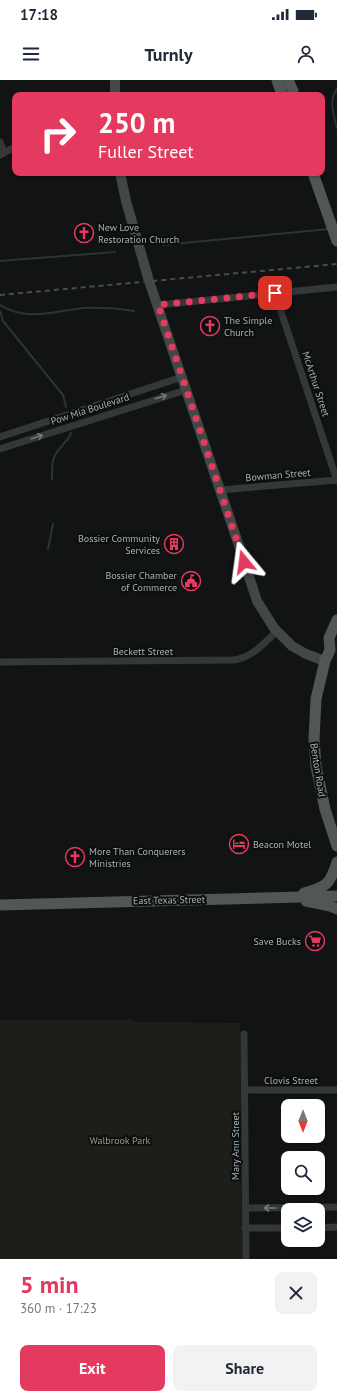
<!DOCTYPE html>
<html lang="en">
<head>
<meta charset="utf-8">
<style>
  :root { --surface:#fff; --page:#f2f2f3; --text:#1f2937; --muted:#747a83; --accent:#e43a5f }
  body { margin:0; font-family:"PT Sans",sans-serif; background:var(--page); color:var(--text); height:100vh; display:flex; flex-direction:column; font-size:15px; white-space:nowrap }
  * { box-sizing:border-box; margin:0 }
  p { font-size:13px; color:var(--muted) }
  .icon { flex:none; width:22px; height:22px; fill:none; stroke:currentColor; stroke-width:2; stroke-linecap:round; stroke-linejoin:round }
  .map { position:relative; height:1179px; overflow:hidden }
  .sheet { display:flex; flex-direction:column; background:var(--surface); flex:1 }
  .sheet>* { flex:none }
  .top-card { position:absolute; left:12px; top:12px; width:313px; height:84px; border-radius:8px; box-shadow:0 1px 3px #0004; background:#e43a5f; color:#fff; overflow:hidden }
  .needle { width:26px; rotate:180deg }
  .fabs { position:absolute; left:281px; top:1019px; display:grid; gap:8px }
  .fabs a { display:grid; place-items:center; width:44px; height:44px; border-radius:8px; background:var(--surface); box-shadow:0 1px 3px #0004; font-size:20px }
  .pin { position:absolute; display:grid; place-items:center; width:34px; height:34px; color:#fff; margin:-17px; border-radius:8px; box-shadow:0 2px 6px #0006 }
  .me { position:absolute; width:44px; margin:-22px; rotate:344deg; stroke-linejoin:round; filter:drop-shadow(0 0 3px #0008) }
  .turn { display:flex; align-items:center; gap:14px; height:84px; padding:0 20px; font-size:18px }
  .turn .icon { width:52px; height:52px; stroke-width:2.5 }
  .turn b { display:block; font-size:28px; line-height:34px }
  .round { display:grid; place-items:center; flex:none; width:42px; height:42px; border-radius:8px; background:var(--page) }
  .head { display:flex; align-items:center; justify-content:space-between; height:68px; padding:0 20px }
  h1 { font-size:24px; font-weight:700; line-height:30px; color:var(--accent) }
  .primary-button { display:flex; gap:8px; margin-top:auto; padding:8px 20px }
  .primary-button a { flex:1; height:46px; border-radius:8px; background:var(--accent); color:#fff; font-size:16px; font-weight:700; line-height:46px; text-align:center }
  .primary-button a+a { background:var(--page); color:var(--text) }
  .status { display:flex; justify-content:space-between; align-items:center; height:28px; padding:0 20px; background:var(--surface); direction:ltr }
  .status svg { height:11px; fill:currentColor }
  header { display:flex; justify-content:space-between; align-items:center; height:52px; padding:0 20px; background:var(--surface); font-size:18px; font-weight:700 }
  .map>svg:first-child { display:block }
  .green { fill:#1d1e19 }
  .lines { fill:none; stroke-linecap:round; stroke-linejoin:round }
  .stream { stroke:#2a3631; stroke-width:2 }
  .minor { stroke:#343838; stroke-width:7 }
  .secondary { stroke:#424847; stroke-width:10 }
  .primary { stroke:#505756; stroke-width:11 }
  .rail { stroke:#474d4c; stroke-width:2; stroke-dasharray:5 4; stroke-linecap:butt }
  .oneway { stroke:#727c7a }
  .route { stroke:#e43a5f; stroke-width:7; stroke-dasharray:0 12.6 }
  .labels { text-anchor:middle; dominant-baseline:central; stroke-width:4; stroke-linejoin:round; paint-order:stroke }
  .poi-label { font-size:10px; fill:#a5b3b0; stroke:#0d0e0f; text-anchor:start }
  .street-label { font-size:10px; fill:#a5b3b0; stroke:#0d0e0f }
  .park-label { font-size:10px; fill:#979d7d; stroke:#0d0e0f }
</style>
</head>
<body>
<div class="status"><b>17:18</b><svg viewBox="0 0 49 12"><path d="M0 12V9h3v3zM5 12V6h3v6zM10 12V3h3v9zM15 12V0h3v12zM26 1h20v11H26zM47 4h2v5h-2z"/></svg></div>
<header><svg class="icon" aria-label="menu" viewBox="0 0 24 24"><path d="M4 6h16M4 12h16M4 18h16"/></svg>Turnly<svg class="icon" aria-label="person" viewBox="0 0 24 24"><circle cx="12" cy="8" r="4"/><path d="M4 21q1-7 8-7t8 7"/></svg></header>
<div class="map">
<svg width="337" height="1179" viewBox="0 0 337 1179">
  <rect width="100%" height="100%" fill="#121314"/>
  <polygon class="green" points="0,940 133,940 134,942 240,943 242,1179 0,1179"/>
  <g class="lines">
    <g class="stream">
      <path d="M 337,9 C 328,20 334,35 337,48"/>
      <polyline points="163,165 329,149"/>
      <polyline points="0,181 115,172"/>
      <path d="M 0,225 C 29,242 53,231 84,228 C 102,227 117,228 134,231"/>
      <polyline points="0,231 3,241 63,315 66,327"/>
      <path d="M 52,399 C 52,385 51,377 62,366 C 65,361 70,358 71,353"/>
      <polyline points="48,469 53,444"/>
    </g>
    <g class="minor">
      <polyline points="0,62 4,73"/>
      <polyline points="0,75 15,67"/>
      <polyline points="275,213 337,401"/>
      <polyline points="158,225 337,207"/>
      <polyline points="0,357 182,297"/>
      <polyline points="0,369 186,310"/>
      <polyline points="220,410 337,400"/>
      <path d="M 0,582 L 233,580 C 252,578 263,564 277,551"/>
      <polyline points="244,954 246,1179"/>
      <polyline points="245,1010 337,1010"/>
      <polyline points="245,1128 337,1127"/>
      <polyline points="245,1148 288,1148"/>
      <polyline points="318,1148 337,1147"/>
    </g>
    <g class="secondary">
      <polyline points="115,0 115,15"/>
      <polyline points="120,93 126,121 149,201 237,460 257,521 274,548 292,566 306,574 325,581"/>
    </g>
    <g class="primary">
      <polyline points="277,0 282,15"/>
      <polyline points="288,0 293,11 292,15"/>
      <polyline points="313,93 337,161"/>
      <polyline points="337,540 329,558 330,570 325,581 316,619 314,659 316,686 325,729 337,766"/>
      <path d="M 304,813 C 326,807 330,805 337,782"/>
      <polyline points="306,821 330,826 337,829"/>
      <polyline points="0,825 337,816"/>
    </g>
    <polyline class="rail" points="0,215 337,184"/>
  </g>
  <defs><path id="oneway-shaft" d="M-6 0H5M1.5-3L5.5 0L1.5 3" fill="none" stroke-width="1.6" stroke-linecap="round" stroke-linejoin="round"/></defs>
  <g class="oneway">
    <use href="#oneway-shaft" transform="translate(161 317) rotate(-18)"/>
    <use href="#oneway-shaft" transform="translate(37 357) rotate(-18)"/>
    <use href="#oneway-shaft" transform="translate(270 1128) rotate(180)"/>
  </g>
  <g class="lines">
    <polyline class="route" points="244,482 158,225 275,213"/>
  </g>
  <defs>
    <symbol id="church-ring" viewBox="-11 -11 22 22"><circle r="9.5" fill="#0d0e0f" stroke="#e43a5f" stroke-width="1.5"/><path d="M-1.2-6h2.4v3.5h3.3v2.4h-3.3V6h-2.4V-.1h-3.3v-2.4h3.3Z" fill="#e43a5f"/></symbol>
    <symbol id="building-ring" viewBox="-11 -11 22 22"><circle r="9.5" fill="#0d0e0f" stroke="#e43a5f" stroke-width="1.5"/><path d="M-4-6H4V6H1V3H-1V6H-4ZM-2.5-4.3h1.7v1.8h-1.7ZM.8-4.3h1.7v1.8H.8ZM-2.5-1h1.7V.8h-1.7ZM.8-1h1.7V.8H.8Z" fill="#e43a5f"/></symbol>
    <symbol id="civic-ring" viewBox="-11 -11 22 22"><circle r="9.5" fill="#0d0e0f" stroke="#e43a5f" stroke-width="1.5"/><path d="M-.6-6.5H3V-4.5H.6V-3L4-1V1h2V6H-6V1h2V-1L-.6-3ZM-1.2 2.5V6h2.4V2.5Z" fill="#e43a5f"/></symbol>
    <symbol id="hotel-ring" viewBox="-11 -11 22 22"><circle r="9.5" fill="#0d0e0f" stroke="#e43a5f" stroke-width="1.5"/><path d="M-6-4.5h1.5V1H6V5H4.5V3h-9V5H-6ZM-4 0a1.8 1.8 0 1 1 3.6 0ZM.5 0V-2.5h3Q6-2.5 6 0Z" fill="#e43a5f"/></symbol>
    <symbol id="supermarket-ring" viewBox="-11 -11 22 22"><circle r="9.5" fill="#0d0e0f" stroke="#e43a5f" stroke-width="1.5"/><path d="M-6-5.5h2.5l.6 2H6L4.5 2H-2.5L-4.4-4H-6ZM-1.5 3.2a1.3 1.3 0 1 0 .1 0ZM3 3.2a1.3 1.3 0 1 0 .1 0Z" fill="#e43a5f"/></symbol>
  </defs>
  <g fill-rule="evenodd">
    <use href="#church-ring" x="73" y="142" width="22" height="22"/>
    <use href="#church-ring" x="199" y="235" width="22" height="22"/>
    <use href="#building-ring" x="163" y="453" width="22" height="22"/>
    <use href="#civic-ring" x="180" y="490" width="22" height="22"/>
    <use href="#hotel-ring" x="228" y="753" width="22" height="22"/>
    <use href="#church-ring" x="64" y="766" width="22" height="22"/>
    <use href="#supermarket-ring" x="304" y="850" width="22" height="22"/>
  </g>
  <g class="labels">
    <g class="poi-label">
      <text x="98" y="147">New Love<tspan x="98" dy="12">Restoration Church</tspan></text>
      <text x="224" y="240">The Simple<tspan x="224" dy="12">Church</tspan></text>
      <text x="160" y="458" text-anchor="end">Bossier Community<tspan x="160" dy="12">Services</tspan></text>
      <text x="177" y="495" text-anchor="end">Bossier Chamber<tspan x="177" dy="12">of Commerce</tspan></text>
      <text x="253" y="764">Beacon Motel</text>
      <text x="89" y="771">More Than Conquerers<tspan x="89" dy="12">Ministries</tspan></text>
      <text x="301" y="861" text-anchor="end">Save Bucks</text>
    </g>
    <g class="street-label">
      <text transform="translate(316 304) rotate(72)">McArthur Street</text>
      <text transform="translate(90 329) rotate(-18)">Pow Mia Boulevard</text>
      <text transform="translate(278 395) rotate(-5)">Bowman Street</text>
      <text x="143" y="571">Beckett Street</text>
      <text transform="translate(318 690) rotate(81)">Benton Road</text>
      <text transform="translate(169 820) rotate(-1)">East Texas Street</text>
      <text x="291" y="1000">Clovis Street</text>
      <text transform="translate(235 1066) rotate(-90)">Mary Ann Street</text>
    </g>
    <g class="park-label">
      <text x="120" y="1060">Walbrook Park</text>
    </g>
  </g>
</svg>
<div class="fabs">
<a><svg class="needle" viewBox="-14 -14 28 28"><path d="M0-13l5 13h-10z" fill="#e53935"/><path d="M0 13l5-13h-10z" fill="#747a83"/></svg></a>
<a><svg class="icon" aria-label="search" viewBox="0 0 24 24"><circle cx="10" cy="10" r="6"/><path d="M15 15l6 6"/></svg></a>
<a><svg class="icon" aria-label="layers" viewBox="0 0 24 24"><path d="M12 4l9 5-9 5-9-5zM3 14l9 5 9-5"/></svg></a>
</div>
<div class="pin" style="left:275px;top:213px;background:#d93025"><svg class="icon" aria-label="arrive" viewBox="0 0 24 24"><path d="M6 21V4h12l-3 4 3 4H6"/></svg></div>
<svg class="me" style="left:244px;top:482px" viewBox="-20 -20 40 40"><path d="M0-17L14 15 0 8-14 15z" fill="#e43a5f" stroke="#fff" stroke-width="4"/></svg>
<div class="top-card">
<div class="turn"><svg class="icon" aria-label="right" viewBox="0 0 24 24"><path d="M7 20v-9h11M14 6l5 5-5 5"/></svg><div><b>250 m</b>Fuller Street</div></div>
</div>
</div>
<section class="sheet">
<div class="head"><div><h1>5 min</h1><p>360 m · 17:23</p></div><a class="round"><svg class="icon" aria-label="close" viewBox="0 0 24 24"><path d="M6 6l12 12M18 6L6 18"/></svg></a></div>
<div class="primary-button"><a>Exit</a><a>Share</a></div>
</section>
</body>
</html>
